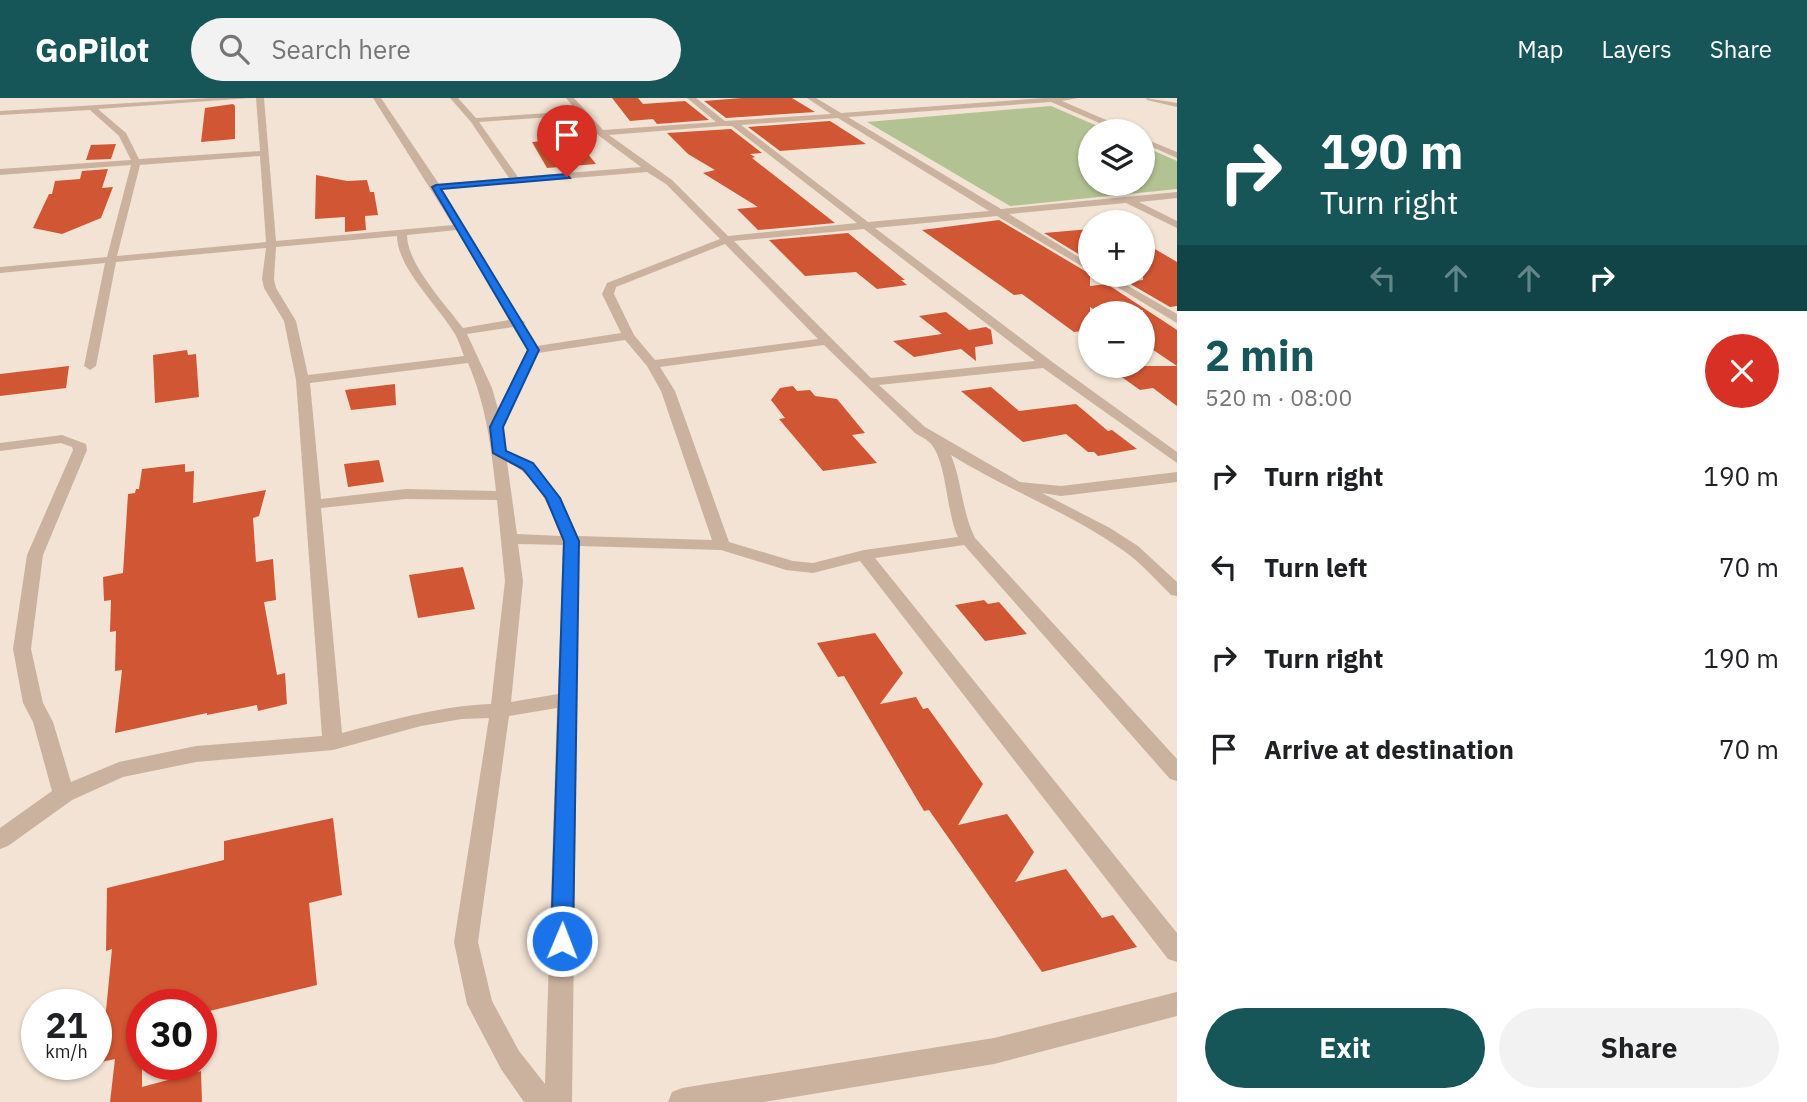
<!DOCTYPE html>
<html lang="en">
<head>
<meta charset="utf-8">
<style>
  :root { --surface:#fff; --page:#f2f2f2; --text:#202124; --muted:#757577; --accent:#165558 }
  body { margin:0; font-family:"IBM Plex Sans",sans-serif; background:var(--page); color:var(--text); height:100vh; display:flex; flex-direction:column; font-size:26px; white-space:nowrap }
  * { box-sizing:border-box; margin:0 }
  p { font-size:23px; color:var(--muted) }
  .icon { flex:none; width:38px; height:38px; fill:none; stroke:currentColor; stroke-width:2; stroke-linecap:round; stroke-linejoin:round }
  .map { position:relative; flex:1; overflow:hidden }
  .details { display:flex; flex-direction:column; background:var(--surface); width:630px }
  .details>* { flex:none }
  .top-card { background:#165558; color:#fff; overflow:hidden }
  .fabs { position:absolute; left:1078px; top:21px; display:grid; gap:14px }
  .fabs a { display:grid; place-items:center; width:77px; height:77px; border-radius:50%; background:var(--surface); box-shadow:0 2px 5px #0004; font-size:35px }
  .speed { position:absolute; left:21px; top:891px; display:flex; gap:14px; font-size:35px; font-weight:700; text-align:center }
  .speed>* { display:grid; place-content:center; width:91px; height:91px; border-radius:50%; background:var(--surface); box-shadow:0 2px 5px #0004; line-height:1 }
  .speed small { font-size:18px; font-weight:400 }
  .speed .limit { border:10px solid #d22; background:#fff; color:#111 }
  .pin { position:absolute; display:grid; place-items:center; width:60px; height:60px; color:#fff; margin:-72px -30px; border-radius:50% 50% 50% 0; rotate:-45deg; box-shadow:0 0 7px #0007 }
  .pin .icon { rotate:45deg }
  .me { position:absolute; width:77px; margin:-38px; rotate:1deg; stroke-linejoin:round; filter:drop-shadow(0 0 5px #0008) }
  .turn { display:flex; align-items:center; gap:24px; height:147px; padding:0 28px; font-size:32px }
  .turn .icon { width:91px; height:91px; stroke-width:2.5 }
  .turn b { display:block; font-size:49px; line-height:60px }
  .lanes { display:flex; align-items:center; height:66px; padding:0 28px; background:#0003; justify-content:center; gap:35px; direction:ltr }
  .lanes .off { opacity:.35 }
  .round { display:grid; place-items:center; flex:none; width:74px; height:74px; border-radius:37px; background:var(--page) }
  .summary { display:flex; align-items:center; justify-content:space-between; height:119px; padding:0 28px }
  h1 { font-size:42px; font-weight:700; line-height:52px; color:var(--accent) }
  .button { display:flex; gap:14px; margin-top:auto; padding:14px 28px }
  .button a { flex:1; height:80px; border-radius:42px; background:var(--accent); color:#fff; font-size:28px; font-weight:700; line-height:80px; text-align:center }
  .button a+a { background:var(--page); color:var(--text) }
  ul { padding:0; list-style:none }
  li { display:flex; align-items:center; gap:21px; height:91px; padding:0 28px }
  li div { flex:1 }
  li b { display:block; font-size:26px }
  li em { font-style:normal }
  header { display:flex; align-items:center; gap:42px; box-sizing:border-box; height:98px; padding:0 35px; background:var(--accent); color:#fff }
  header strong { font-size:33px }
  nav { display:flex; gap:38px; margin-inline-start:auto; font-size:24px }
  .search { width:490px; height:63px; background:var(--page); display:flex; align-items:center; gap:18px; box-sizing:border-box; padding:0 24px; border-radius:38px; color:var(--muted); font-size:26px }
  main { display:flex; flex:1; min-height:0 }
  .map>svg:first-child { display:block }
  .green { fill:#b3c293 }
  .building { fill:#d15633 }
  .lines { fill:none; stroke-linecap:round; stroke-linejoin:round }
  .street { fill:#cbb29f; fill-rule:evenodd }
  .route { fill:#1a73e8; stroke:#114b97; stroke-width:2 }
</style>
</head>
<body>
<header>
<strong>GoPilot</strong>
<div class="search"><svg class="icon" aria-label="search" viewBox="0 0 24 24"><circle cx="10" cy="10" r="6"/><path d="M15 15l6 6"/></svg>Search here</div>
<nav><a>Map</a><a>Layers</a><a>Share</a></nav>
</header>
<main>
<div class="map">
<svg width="1177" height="1004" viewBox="0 0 1177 1004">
  <rect width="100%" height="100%" fill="#f2e3d4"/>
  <polygon class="green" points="1051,8 1109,33 1090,33 1090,86 1143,86 1143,48 1177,63 1177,91 1010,108 867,24"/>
  <g class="building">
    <polygon points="612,0 638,0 643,6 685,3 709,22 657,26 653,21 630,23"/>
    <polygon points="742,0 792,0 815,14 726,20 704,3"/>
    <polygon points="233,6 235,8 235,41 201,44 205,10"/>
    <polygon points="830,23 866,46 780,53 748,29"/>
    <polygon points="731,31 762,55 750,56 755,59 752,60 835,125 758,132 737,111 758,109 703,75 715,72 688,56 667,35"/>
    <polygon points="575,40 596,66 547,70 532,44"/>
    <polygon points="116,46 111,61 86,62 91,47"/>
    <polygon points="108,71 102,90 113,89 101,120 62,136 33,130 49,96 52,96 55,83 80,81 82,73"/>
    <polygon points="316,77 347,83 367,82 370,94 374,94 378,117 365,118 366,132 345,134 345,119 315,121"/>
    <polygon points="999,122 1090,176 1090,188 1107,186 1177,232 1177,308 1153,290 1140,292 1106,268 1177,268 1143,245 1143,212 1100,215 1090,209 1090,232 1074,234 1022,196 1014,197 922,132"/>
    <polygon points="1090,131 1090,163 1044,135"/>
    <polygon points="848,135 905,182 901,182 907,187 877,191 856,174 805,178 769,142"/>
    <polygon points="1143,144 1177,164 1177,208 1170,209 1127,184 1143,182"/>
    <polygon points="946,214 969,232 986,229 991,232 993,246 975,249 976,263 961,251 914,259 893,243 942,236 919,218"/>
    <polygon points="187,252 188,257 196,256 199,299 155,305 153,257"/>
    <polygon points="69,268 66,290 0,298 0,276"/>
    <polygon points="395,286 396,307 351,312 345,292"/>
    <polygon points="793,288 797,293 810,292 815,298 837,301 865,335 852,337 877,365 823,373 779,321 785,320 771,302 780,290"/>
    <polygon points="991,289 1019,313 1076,306 1108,333 1112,332 1137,351 1098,358 1094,354 1088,354 1066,336 1023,344 961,293"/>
    <polygon points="379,362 384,384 348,389 344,366"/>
    <polygon points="185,366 185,374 194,373 193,405 266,392 259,418 253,420 256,464 273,461 276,502 264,504 277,577 285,575 287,606 258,613 257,607 207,617 207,615 115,635 122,572 115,573 116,533 110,534 111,502 104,503 103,479 123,475 128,396 135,395 136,391 139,391 142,371"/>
    <polygon points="463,469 475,511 418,520 409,477"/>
    <polygon points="984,502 988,506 999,504 1027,536 985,543 955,507"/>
    <polygon points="875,535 903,575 880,606 916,599 923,611 928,610 983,686 958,727 1007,716 1034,754 1015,784 1066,771 1102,820 1113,817 1137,849 1042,874 929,712 924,713 844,578 838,579 817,545"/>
    <polygon points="333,720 342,797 309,805 317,887 201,915 201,906 142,906 142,989 201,973 202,1004 110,1004 115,961 101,964 112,851 106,853 107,790 224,762 224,743"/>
  </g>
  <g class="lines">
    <g class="street">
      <path d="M 210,0 L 251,0 L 98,11 L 126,35 L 139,61 L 260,53 L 256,0 L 264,0 L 276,143 L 453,127 L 373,0 L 381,0 L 439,86 L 509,80 L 471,24 L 450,0 L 458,0 L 476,20 L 577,13 L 566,0 L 574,0 L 603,32 L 716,24 L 687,0 L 696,0 L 725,23 L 831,16 L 807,0 L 816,0 L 841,15 L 1044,0 L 1078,0 L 1062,3 L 1127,31 L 1128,33 L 1118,33 L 1051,4 L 848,19 L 1001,111 L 1177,94 L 1177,100 L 1139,104 L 1177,123 L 1177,130 L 1126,105 L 1009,116 L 1090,166 L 1090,173 L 997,118 L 875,130 L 1051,263 L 1177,354 L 1177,365 L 1043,270 L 879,287 L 925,329 L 1020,384 L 1061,388 L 1177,374 L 1177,384 L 1061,398 L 1042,395 L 1110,430 L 1138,448 L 1177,484 L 1177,498 L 1171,497 C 1156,482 1141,465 1124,453 C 1069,414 1007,392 951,357 C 962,384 962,414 975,440 L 1177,661 L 1177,683 L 1170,681 L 964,447 L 875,460 L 1177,835 L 1177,864 L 1168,861 L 860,463 L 813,475 L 786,472 L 721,452 L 579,448 L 572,1004 L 524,1004 L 501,971 L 467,906 L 454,844 L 489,620 L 462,621 L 421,628 L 333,652 L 196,664 L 123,679 L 72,702 L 8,748 L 0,751 L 0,730 L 52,693 L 33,624 L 23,605 L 13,551 L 27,457 L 73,352 L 72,349 L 61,345 L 0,353 L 0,345 L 62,337 L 86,346 L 87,352 L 43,457 L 31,551 L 43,605 L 53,624 L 71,684 L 119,664 L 196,648 L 322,638 L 296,282 L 284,223 L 264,190 L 262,181 L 266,150 L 116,164 L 96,268 L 90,272 L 84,268 L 105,165 L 0,175 L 0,169 L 107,159 L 131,67 L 0,77 L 0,71 L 131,62 L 119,38 L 90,12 L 0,17 L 0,13 ZM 581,17 L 598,37 L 641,69 L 518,79 L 479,24 ZM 838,20 L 989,113 L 868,124 L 741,27 ZM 723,28 L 732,28 L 857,125 L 728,138 L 672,82 L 609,37 ZM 260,58 L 266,144 L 117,158 L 140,67 ZM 647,74 L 666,86 L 720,141 L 607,185 L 602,196 L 621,235 L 537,248 L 524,226 L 525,224 L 520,221 L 442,91 ZM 864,131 L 1035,263 L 871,280 L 734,143 ZM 457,132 L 509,222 L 463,230 C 446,207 407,166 407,137 ZM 397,138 C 397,169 437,207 453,233 C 458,240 461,250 464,258 L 308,277 L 296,223 L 276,190 L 274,181 L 276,149 ZM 725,146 L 818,241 L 655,262 L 634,237 L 614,196 L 616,189 ZM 513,229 L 527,252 L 498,311 L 492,290 L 467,236 ZM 625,242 L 647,268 L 661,293 L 712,442 L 577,438 L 561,400 L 533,365 L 506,352 L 503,329 L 538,255 ZM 824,247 L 915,335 C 919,338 925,340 929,344 C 947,360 946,415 958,439 L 864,452 L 813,465 L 793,463 L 729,444 L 675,293 L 660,269 ZM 468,265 C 486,307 491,348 496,393 L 406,391 L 321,401 L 310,285 ZM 507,364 C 538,378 549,408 561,438 L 517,436 ZM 406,401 L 497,402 L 505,483 L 491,606 C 439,608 392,622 342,635 L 321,410 ZM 518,446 L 563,447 L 558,596 L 511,604 L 523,483 ZM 557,610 L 545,986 L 519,953 L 492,903 L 478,844 L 509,618 Z"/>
      <polygon points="1146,0 1177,5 1177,9 1147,2"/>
      <polygon points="1143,40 1177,54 1177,60 1143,45"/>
      <polygon points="1097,177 1109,177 1177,216 1177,225"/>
      <polygon points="1177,894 1177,918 994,966 764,1004 668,1004 672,994 682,990 994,940"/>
    </g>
  </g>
  <polygon class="route" points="567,76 570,80 441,91 539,252 503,329 506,353 533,365 560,400 579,443 573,843 569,849 562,852 554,849 551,843 564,443 546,400 523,371 493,355 490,329 528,252 432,89 436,87"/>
</svg>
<div class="fabs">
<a><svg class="icon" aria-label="layers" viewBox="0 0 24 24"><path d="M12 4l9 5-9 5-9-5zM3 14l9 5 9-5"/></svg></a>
<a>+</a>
<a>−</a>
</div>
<div class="speed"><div>21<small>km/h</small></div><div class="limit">30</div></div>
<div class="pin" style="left:567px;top:79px;background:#d93025"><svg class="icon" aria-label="arrive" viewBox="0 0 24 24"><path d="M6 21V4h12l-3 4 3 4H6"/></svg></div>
<svg class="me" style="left:562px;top:843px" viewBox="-20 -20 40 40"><circle r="17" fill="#1a73e8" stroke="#fff" stroke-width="3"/><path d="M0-11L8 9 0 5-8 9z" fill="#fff"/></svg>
</div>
<section class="details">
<div class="top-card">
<div class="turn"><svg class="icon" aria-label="right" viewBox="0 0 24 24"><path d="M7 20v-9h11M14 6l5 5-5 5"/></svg><div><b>190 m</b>Turn right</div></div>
<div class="lanes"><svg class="icon off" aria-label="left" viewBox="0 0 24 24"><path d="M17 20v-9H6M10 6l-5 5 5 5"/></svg><svg class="icon off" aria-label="ahead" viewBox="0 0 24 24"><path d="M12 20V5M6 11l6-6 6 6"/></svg><svg class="icon off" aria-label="ahead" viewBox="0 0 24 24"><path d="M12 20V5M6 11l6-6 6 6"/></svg><svg class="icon" aria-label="right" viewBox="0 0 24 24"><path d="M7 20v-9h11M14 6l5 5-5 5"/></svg></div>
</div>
<div class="summary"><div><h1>2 min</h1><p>520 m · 08:00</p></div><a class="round" style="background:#d93025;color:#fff"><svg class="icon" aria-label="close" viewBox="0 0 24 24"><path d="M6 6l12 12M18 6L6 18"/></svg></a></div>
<ul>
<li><svg class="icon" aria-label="right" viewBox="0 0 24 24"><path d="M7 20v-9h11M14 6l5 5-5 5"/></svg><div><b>Turn right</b></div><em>190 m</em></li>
<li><svg class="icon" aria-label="left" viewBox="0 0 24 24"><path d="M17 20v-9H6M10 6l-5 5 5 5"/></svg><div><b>Turn left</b></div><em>70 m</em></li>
<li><svg class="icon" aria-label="right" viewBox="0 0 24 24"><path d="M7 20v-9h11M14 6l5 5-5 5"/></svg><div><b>Turn right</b></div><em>190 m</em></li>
<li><svg class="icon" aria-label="arrive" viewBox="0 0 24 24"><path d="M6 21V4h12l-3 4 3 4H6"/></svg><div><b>Arrive at destination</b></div><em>70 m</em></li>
</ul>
<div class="button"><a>Exit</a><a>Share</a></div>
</section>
</main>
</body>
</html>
